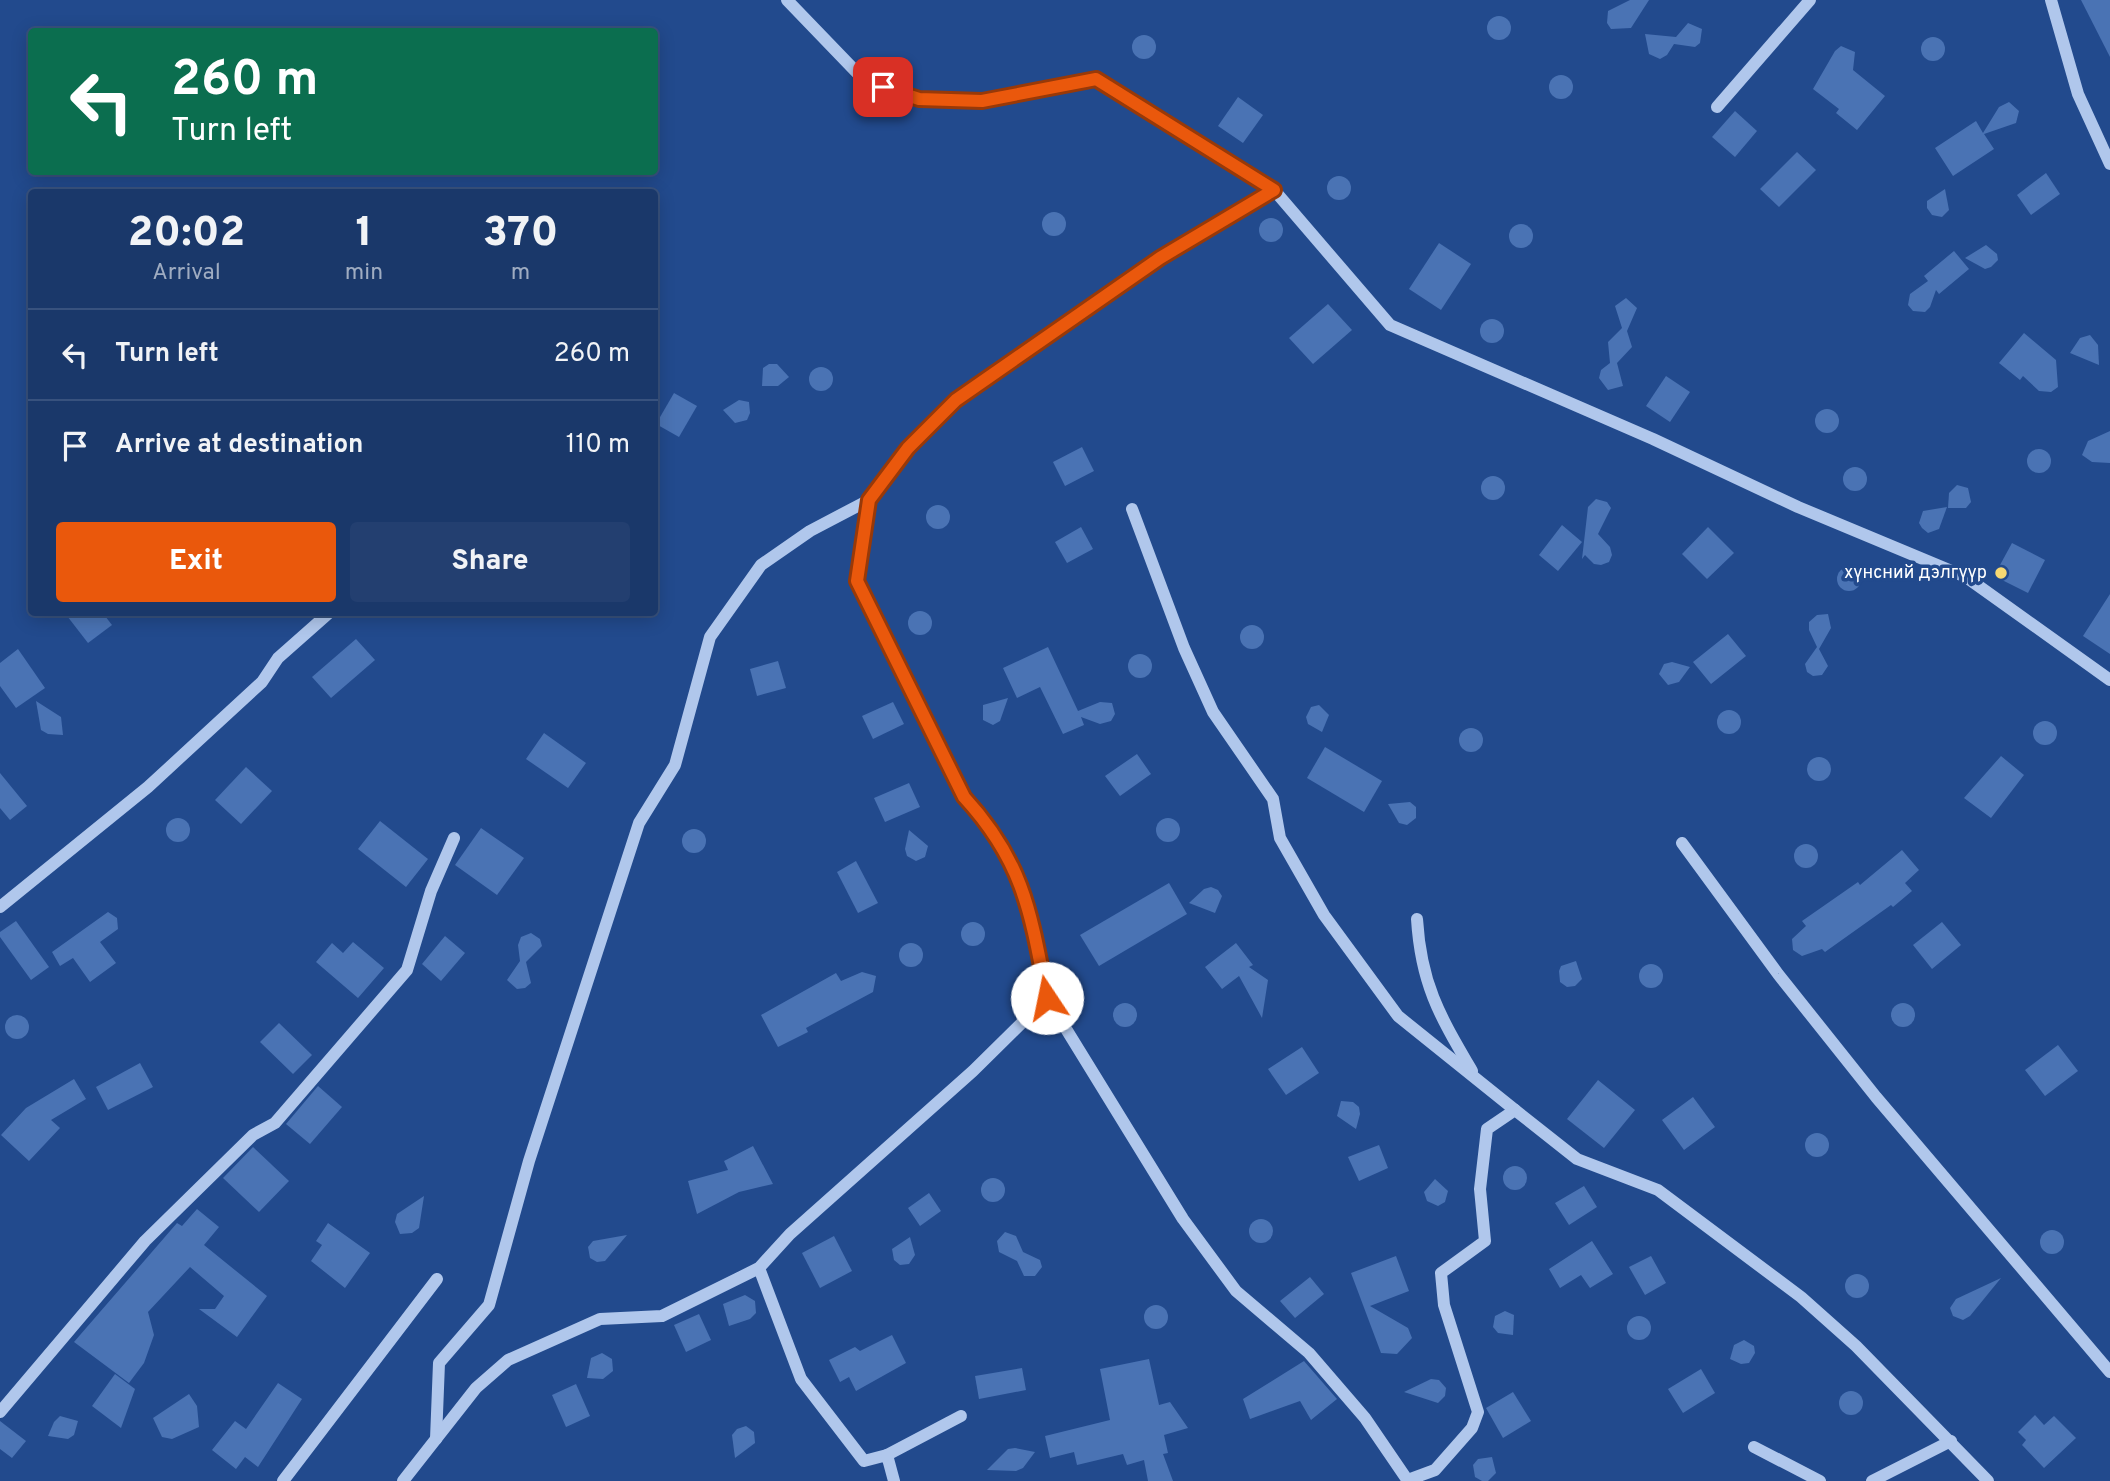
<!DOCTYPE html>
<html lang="en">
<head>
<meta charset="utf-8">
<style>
  :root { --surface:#1a386a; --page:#233f70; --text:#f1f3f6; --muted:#9facc1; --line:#38527e; --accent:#ea580c }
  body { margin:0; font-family:Overpass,sans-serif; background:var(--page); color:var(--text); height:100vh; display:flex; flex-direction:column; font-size:26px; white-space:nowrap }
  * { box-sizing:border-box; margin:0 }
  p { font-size:23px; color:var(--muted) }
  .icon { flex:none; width:38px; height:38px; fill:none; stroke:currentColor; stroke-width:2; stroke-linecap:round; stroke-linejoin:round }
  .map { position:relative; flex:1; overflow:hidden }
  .details { position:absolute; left:28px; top:189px; width:630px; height:427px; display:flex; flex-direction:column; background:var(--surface); border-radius:7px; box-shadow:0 4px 18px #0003,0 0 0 2px var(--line) }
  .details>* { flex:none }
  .top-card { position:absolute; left:28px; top:28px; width:630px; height:147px; border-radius:7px; box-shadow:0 4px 18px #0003,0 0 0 2px var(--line); background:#0b6e4f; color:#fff; overflow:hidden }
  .pin { position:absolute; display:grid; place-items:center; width:60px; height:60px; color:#fff; margin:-30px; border-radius:14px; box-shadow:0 4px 10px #0006 }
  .me { position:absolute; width:77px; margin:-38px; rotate:349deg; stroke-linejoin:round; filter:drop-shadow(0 0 5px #0008) }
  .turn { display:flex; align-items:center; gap:24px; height:147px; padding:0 28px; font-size:32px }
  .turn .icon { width:91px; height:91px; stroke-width:2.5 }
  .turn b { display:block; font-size:49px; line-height:60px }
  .eta { display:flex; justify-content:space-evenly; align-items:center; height:119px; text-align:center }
  .eta b { font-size:42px; font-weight:800; line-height:49px }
  .action { display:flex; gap:14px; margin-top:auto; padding:14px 28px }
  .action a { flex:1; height:80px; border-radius:7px; background:var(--accent); color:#fff; font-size:28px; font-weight:800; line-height:80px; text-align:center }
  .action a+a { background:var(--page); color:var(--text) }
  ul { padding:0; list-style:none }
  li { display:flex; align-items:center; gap:21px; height:91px; padding:0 28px; border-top:2px solid var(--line) }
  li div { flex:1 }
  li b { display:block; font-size:26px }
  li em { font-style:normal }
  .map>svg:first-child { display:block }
  .building { fill:#4a73b4 }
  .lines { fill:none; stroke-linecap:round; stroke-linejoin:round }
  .minor { stroke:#b0c7ec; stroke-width:12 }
  .route-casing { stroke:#983908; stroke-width:18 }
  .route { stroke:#ea580c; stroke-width:12 }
  .poi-dot { fill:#f8d972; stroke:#224a8d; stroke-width:2.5 }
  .labels { text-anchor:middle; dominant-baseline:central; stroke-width:7; stroke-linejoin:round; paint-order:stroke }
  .poi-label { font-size:18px; fill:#fff; stroke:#224a8d; text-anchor:end }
</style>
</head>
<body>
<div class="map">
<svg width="2110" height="1481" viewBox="0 0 2110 1481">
  <rect width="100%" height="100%" fill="#224a8d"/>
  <g class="building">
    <polygon points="1630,0 1649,0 1631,28 1611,29 1607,23 1608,11"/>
    <polygon points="2081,0 2110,0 2110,57"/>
    <circle cx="1499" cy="28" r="12"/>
    <polygon points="1688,23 1702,29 1700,43 1695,47 1674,44 1667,55 1660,59 1649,54 1645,34 1676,37"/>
    <circle cx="1144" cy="47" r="12"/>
    <circle cx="1933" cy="49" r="12"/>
    <polygon points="1841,46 1855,52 1853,70 1885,96 1857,130 1836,113 1839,109 1813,89 1835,51"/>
    <circle cx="1561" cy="87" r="12"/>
    <polygon points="1238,97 1263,115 1243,143 1218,126"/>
    <polygon points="2009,102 2019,111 2016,123 1984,134 1994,149 1953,176 1935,148 1976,121 1983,133 1999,107"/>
    <polygon points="1735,111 1757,131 1735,157 1712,137"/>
    <polygon points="1797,152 1816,170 1779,207 1760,189"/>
    <polygon points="2046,173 2060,194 2031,215 2017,195"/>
    <circle cx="1339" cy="188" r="12"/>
    <polygon points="1945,189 1949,210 1942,217 1932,215 1927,208 1927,201"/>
    <circle cx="1054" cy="224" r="12"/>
    <circle cx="1271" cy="230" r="12"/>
    <circle cx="1521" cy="236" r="12"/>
    <polygon points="1439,243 1471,264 1441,310 1409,289"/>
    <polygon points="1986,245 1997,254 1998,260 1991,267 1985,269 1965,258"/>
    <polygon points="1954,251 1969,269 1939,294 1936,290 1930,307 1925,312 1913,311 1908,305 1910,294 1928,281 1924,276"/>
    <polygon points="1626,298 1637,308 1627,331 1632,347 1617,363 1623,386 1608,390 1599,378 1601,370 1610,363 1608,342 1622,328 1615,306"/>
    <polygon points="1328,304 1352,330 1313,364 1289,338"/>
    <circle cx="1492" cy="331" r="12"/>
    <polygon points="2024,333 2056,360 2058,387 2051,392 2039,391 2023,376 2020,380 1999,363"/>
    <polygon points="2090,335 2098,345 2099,365 2070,353 2080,338"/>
    <polygon points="777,364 789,377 778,386 762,386 763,368 769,364"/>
    <circle cx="821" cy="379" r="12"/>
    <polygon points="1666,376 1690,392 1670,422 1646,406"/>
    <polygon points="674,393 697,406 679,437 656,424"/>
    <polygon points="739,400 749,402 750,413 747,420 735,423 723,410"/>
    <circle cx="1827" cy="421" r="12"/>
    <polygon points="2110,431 2110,463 2092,462 2082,455 2088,441"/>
    <polygon points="1082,447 1094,471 1065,486 1053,462"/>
    <circle cx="2039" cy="461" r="12"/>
    <circle cx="1855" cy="479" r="12"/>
    <circle cx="1493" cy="488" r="12"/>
    <polygon points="1957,485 1968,488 1971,502 1966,508 1948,508 1949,493"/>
    <polygon points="1596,499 1607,502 1611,508 1598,534 1610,547 1612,555 1609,562 1601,565 1594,564 1585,555 1582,559 1588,507"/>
    <circle cx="938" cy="517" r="12"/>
    <polygon points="1947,507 1939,529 1928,533 1922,528 1919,523 1923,511"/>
    <polygon points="1562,525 1582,542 1558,571 1539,555"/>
    <polygon points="1081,527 1093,549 1067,563 1055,542"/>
    <polygon points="1708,527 1734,553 1707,579 1682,554"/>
    <polygon points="2012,543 2045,560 2028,593 1994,576"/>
    <circle cx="1849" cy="579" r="12"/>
    <polygon points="2110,594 2110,654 2083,636"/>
    <circle cx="920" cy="623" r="12"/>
    <polygon points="64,612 102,612 112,625 88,643"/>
    <polygon points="1828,614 1831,628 1819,649 1828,666 1822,675 1813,676 1807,672 1805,664 1817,647 1809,630 1809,622 1817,615"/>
    <circle cx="1252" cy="637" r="12"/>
    <polygon points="1728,634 1746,656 1711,684 1693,662"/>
    <polygon points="356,639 375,660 331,698 312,677"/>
    <polygon points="1048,647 1078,711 1100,702 1112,703 1115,714 1111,721 1100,724 1081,717 1084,725 1063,734 1040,687 1017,698 1003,668"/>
    <polygon points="18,649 45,688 16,708 0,686 0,663"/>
    <circle cx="1140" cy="666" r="12"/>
    <polygon points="778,661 786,688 757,696 750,669"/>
    <polygon points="1672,662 1690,667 1679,682 1668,685 1659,674 1664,664"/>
    <polygon points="1008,698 1000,721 993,725 983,720 983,705"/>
    <polygon points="36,701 61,717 63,735 48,734 41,730"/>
    <polygon points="893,702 904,724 873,739 862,716"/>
    <polygon points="1319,705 1329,715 1322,732 1308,724 1306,717 1311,707"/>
    <circle cx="1729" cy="722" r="12"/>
    <circle cx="2045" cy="733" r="12"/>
    <circle cx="1471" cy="740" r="12"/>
    <polygon points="544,733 586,763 568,788 526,759"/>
    <polygon points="1325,747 1382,781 1364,812 1307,778"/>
    <polygon points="1137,754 1151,774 1120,796 1105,776"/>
    <polygon points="2001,756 2024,775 1991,818 1964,798"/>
    <circle cx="1819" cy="769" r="12"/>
    <polygon points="246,767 272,791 241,824 215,800"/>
    <polygon points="0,773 27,806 10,820 0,808"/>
    <polygon points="909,783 920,807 885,822 874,798"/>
    <polygon points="1410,802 1416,807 1416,818 1407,825 1399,823 1388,804"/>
    <circle cx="178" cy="830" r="12"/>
    <circle cx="1168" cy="830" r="12"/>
    <polygon points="380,821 428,859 406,887 358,849"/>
    <polygon points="481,828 524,858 497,895 455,865"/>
    <circle cx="694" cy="841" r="12"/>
    <polygon points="909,830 928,846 925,857 916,861 907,856 905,849"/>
    <circle cx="1806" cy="856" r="12"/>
    <polygon points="1902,850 1919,870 1905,883 1912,891 1893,907 1891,905 1825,952 1822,949 1802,956 1793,950 1792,939 1806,926 1802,921 1858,882 1860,885"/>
    <polygon points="856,861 878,903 858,913 837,872"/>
    <polygon points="1169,883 1187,914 1099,966 1080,935"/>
    <polygon points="1211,887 1218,890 1222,896 1215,913 1189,903 1204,889"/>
    <polygon points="108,912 117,918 118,929 100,942 116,963 90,982 73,958 60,966 52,952"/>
    <polygon points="16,921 49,967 31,980 0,937 0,932"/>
    <polygon points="1942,922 1961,945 1932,969 1913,945"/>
    <circle cx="973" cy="934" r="12"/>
    <polygon points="531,933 540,939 542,946 526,962 531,983 525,988 517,989 507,980 520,961 518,945 521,937"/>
    <polygon points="445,936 465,953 441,981 422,964"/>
    <polygon points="353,942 384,968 358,998 316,962 332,943 343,953"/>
    <polygon points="1236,943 1253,965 1249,967 1268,980 1262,1018 1239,976 1222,989 1205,967"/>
    <circle cx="911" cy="955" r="12"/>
    <polygon points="1576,961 1582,979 1575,986 1567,987 1560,982 1559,971 1561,966"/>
    <circle cx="1651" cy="976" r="12"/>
    <polygon points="862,972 876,976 873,992 806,1028 808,1032 778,1047 761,1015 836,973 841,981"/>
    <circle cx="1125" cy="1015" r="12"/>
    <circle cx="1903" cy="1015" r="12"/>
    <circle cx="17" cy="1027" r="12"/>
    <polygon points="279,1023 312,1055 293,1074 260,1042"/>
    <polygon points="2058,1045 2078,1071 2045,1096 2025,1070"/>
    <polygon points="1302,1047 1319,1073 1286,1095 1268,1069"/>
    <polygon points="140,1063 153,1087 108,1110 96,1087"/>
    <polygon points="74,1079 86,1099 51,1120 60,1128 29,1161 1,1135 26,1108"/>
    <polygon points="1598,1080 1635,1110 1604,1148 1567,1119"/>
    <polygon points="318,1086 342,1107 310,1144 286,1124"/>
    <polygon points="1693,1097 1715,1127 1684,1150 1662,1120"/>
    <polygon points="1341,1101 1353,1102 1359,1107 1360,1114 1356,1129 1337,1116"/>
    <circle cx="1817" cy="1145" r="12"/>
    <polygon points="1379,1145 1388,1168 1359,1181 1348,1157"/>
    <polygon points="753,1146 773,1184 739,1192 697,1214 688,1181 728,1170 724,1161"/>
    <polygon points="253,1147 289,1181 259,1212 223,1178"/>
    <circle cx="1515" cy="1178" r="12"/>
    <circle cx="993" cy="1190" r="12"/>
    <polygon points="1435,1179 1448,1191 1445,1202 1438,1206 1427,1201 1424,1192"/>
    <polygon points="1584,1186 1597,1207 1569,1225 1555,1203"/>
    <polygon points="929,1193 941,1211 920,1226 908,1208"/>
    <polygon points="424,1196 419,1228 412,1233 400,1234 395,1222 397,1214"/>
    <polygon points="197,1209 219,1227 204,1245 267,1296 237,1337 199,1309 215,1309 224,1296 190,1267 148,1312 154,1335 144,1363 129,1383 74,1342 177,1223 182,1226"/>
    <circle cx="1261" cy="1231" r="12"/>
    <polygon points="328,1223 370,1253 345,1288 311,1261 322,1245 316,1241"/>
    <circle cx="2052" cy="1242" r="12"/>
    <polygon points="1005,1232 1016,1236 1023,1252 1040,1260 1042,1267 1035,1276 1024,1276 1017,1261 999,1252 997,1241"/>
    <polygon points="627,1235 605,1261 597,1262 590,1258 588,1247 593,1241"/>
    <polygon points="834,1236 852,1271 820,1288 802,1253"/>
    <polygon points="910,1237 915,1255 909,1264 900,1265 894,1260 892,1249"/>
    <polygon points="1592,1241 1613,1274 1590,1288 1581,1275 1560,1288 1549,1269"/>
    <polygon points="1396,1256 1409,1291 1370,1306 1408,1328 1412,1338 1397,1354 1381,1353 1351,1273"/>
    <polygon points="1651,1256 1666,1283 1645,1295 1629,1267"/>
    <circle cx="1857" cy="1286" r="12"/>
    <polygon points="1310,1277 1324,1294 1295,1318 1280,1301"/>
    <polygon points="2001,1278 1970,1316 1963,1320 1953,1316 1950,1308 1956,1299"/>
    <polygon points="745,1295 755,1301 756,1313 750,1319 729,1326 723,1304"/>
    <circle cx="1156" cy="1317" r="12"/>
    <polygon points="1505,1311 1514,1315 1513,1335 1498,1333 1493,1327 1495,1316"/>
    <polygon points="699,1314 711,1340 686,1352 674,1325"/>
    <circle cx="1639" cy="1328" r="12"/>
    <polygon points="892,1335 906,1363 856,1391 849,1377 840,1382 829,1360 855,1347 860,1351"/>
    <polygon points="1744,1340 1754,1346 1755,1353 1749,1363 1741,1364 1730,1359 1734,1345"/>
    <polygon points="602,1353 612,1359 613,1371 603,1379 587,1378 591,1358"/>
    <polygon points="1149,1359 1159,1405 1170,1402 1188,1428 1164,1435 1168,1453 1163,1454 1173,1481 1148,1481 1144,1460 1127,1465 1123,1454 1077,1465 1074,1452 1050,1458 1045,1436 1110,1420 1100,1369"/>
    <polygon points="1304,1361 1337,1399 1311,1420 1300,1401 1250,1419 1243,1399"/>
    <polygon points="1022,1368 1026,1390 979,1399 975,1376"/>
    <polygon points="1701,1369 1715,1393 1683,1413 1668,1389"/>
    <polygon points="115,1374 135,1389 121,1428 92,1406"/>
    <polygon points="1431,1379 1439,1380 1446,1388 1445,1396 1438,1403 1404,1392"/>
    <polygon points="278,1383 302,1399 258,1467 245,1457 236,1469 212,1450 235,1421 246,1429"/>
    <polygon points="576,1384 590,1416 566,1427 552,1395"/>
    <circle cx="1851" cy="1403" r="12"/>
    <polygon points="1513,1392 1531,1421 1503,1438 1486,1408"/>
    <polygon points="189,1394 197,1406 199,1427 172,1439 162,1437 153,1418"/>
    <polygon points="2035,1415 2044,1425 2054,1416 2076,1438 2044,1468 2022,1445 2026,1440 2018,1432"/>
    <polygon points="60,1416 78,1421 74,1435 68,1439 48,1436 54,1422"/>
    <polygon points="0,1421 26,1441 12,1458 0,1449"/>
    <polygon points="746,1426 754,1432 755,1443 735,1458 732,1435 737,1429"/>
    <polygon points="1015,1448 1035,1452 1023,1468 1016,1471 987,1470 1008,1449"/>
    <polygon points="1492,1457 1496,1473 1488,1481 1482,1481 1475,1477 1473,1465 1478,1459"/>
  </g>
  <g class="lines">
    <g class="minor">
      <polyline points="787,0 865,81 919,99 982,101 1096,78 1274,190 1390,325 1653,439 1798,507 1966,577 2110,680"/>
      <polyline points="2051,0 2078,94 2110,164"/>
      <polyline points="1717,107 1810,0"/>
      <polyline points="869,500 857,581 964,797 989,825 1021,881 1047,998 1183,1219 1236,1291 1309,1353 1365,1418 1408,1481"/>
      <polyline points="1132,509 1184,648 1213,712 1273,799 1280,838 1324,915 1398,1016 1515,1110"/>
      <polyline points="1682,843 1778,974 1876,1097 2110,1372"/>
      <polyline points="0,907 148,787 262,682 278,658 330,612"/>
      <path d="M 1417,919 C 1421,985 1440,1016 1472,1071"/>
      <polyline points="759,1268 801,1379 864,1461 887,1455 894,1481"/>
      <polyline points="0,1412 145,1241 253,1135 275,1123 407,970 431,891 454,838"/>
      <polyline points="436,1439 439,1363 489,1305 529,1161 639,823 675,765 710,637 761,565 810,531 869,500 908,448 956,400 1160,258 1274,190"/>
      <polyline points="1754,1447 1820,1481"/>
      <polyline points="887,1455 961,1416"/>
      <polyline points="1408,1480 1435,1470 1472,1428 1478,1412 1444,1305 1441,1273 1485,1241 1480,1189 1487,1129 1515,1110 1577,1159 1658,1190 1801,1297 1856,1346 1988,1481"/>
      <polyline points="283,1481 437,1279"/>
      <polyline points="403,1481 476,1388 508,1360 600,1319 662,1316 759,1268 790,1234 973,1071 1047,998"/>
      <polyline points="1872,1481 1951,1441"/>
    </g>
  </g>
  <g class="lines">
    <defs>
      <path id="route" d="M 883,87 L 919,99 L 982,101 L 1096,79 L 1274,190 L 1160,258 L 956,400 L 908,448 L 869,500 L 857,581 L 964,797 C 1024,862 1031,914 1047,998"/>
    </defs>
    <use href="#route" class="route-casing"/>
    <use href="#route" class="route"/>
  </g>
  <circle class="poi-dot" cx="2001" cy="573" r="7"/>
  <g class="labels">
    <g class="poi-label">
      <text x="1987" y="573">хүнсний дэлгүүр</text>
    </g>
  </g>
</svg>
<div class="pin" style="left:883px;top:87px;background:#d93025"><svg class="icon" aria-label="arrive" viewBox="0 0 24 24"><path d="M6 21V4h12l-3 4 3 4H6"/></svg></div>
<svg class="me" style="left:1047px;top:998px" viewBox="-20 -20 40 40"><circle r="19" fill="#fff"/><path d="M0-13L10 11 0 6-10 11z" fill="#ea580c"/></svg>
<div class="top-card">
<div class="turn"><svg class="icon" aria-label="left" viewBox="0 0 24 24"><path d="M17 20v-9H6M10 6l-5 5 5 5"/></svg><div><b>260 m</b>Turn left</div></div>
</div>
<section class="details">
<div class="eta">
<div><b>20:02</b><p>Arrival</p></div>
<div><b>1</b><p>min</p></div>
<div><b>370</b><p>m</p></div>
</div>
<ul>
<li><svg class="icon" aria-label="left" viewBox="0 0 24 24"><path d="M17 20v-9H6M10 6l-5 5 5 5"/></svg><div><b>Turn left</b></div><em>260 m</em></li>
<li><svg class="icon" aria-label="arrive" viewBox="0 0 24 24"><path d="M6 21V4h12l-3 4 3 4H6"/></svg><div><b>Arrive at destination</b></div><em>110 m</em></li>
</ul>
<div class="action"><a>Exit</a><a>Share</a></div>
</section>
</div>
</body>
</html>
